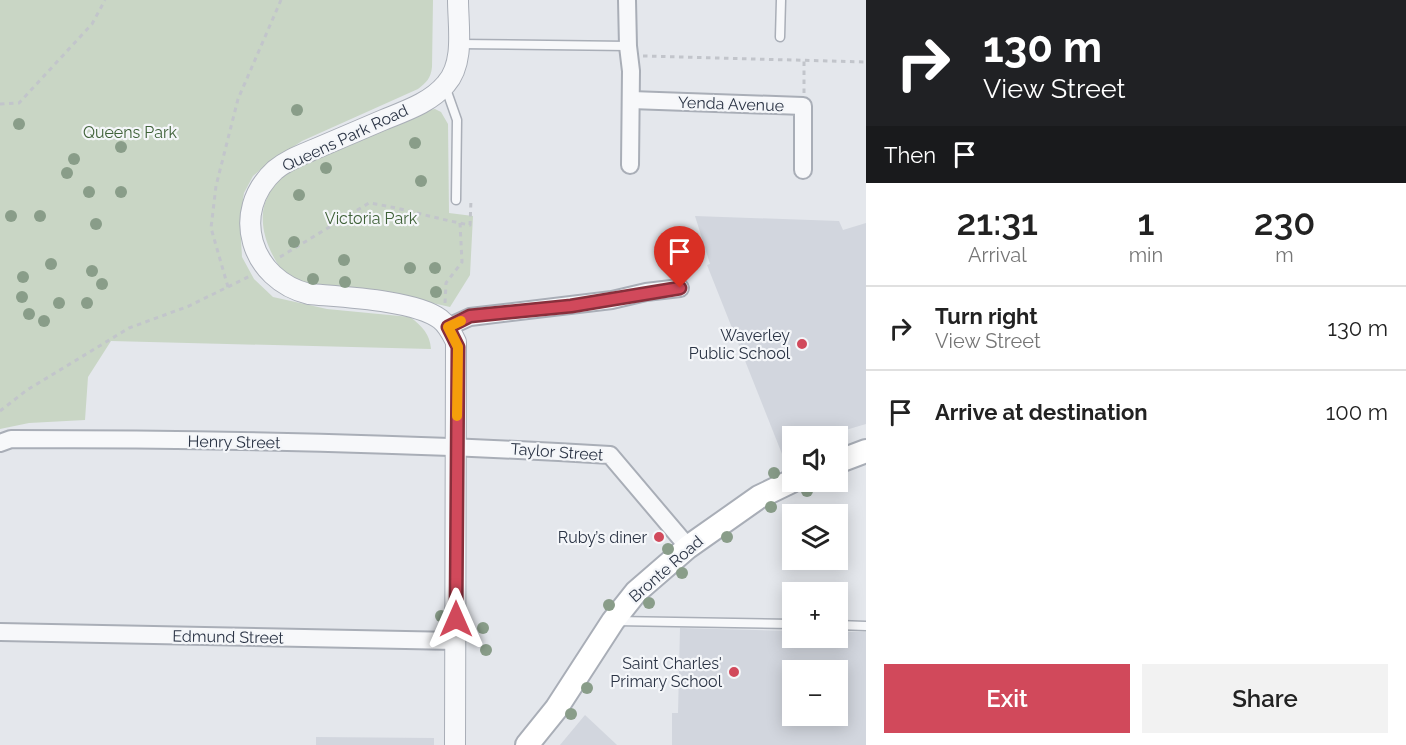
<!DOCTYPE html>
<html lang="en">
<head>
<meta charset="utf-8">
<style>
  :root { --surface:#fff; --page:#f2f2f2; --text:#222; --muted:#767676; --line:#e0e0e0; --accent:#d1495b }
  body { margin:0; font-family:Raleway,sans-serif; background:var(--page); color:var(--text); height:100vh; display:flex; flex-direction:column; font-size:22px; white-space:nowrap }
  * { box-sizing:border-box; margin:0 }
  p { font-size:20px; color:var(--muted) }
  .icon { flex:none; width:33px; height:33px; fill:none; stroke:currentColor; stroke-width:2; stroke-linecap:round; stroke-linejoin:round }
  .map { position:relative; flex:1; overflow:hidden }
  .panel { display:flex; flex-direction:column; background:var(--surface); width:540px }
  .panel>* { flex:none }
  .hud { background:#202124; color:#fff; overflow:hidden }
  .controls { position:absolute; left:782px; top:426px; display:grid; gap:12px }
  .controls a { display:grid; place-items:center; width:66px; height:66px; border-radius:0px; background:var(--surface); box-shadow:0 3px 15px #0003; font-size:30px }
  .pin { position:absolute; display:grid; place-items:center; width:51px; height:51px; color:#fff; margin:-62px -26px; border-radius:50% 50% 50% 0; rotate:-45deg; box-shadow:0 0 6px #0007 }
  .pin .icon { rotate:45deg }
  .me { position:absolute; width:66px; margin:-33px; rotate:0deg; stroke-linejoin:round; filter:drop-shadow(0 0 4px #0008) }
  .turn { display:flex; align-items:center; gap:21px; height:126px; padding:0 18px; font-size:27px }
  .turn .icon { width:78px; height:78px; stroke-width:2.5 }
  .turn b { display:block; font-size:42px; line-height:51px }
  .then { display:flex; align-items:center; height:57px; padding:0 18px; background:#0003; gap:12px; font-size:22px }
  .eta { display:flex; justify-content:space-evenly; align-items:center; height:102px; text-align:center }
  .eta b { font-size:36px; font-weight:600; line-height:42px }
  .action { display:flex; gap:12px; margin-top:auto; padding:12px 18px }
  .action a { flex:1; height:69px; border-radius:0px; background:var(--accent); color:#fff; font-size:24px; font-weight:600; line-height:69px; text-align:center }
  .action a+a { background:var(--page); color:var(--text) }
  ul { padding:0; list-style:none }
  li { display:flex; align-items:center; gap:18px; height:84px; padding:0 18px; border-top:2px solid var(--line) }
  li div { flex:1 }
  li b { display:block; font-size:22px }
  li em { font-style:normal }
  main { display:flex; flex:1; min-height:0 }
  .map>svg:first-child { display:block }
  .built { fill:#d2d6de; fill-rule:evenodd }
  .green { fill:#c9d6c5 }
  .lines { fill:none; stroke-linecap:round; stroke-linejoin:round }
  .service-casing { stroke:#a9aeb7; stroke-width:11 }
  .minor-casing { stroke:#a9aeb7; stroke-width:20 }
  .tertiary-casing { stroke:#a9aeb7; stroke-width:22 }
  .secondary-casing { stroke:#a9aeb7; stroke-width:26 }
  .path { stroke:#c2c5cb; stroke-width:3; stroke-dasharray:4.5 4.5; stroke-linecap:butt }
  .service { stroke:#f7f8fa; stroke-width:8 }
  .minor { stroke:#f7f8fa; stroke-width:16 }
  .tertiary { stroke:#f7f8fa; stroke-width:20 }
  .secondary { stroke:#fff; stroke-width:22 }
  .tree { fill:#899d89 }
  .route-casing { stroke:#882f3b; stroke-width:15 }
  .route { stroke:#d1495b; stroke-width:10 }
  .slow { stroke:#f59e0b; stroke-width:10 }
  .poi-dot { fill:#d1495b; stroke:#f4f6f9; stroke-width:2 }
  .labels { text-anchor:middle; dominant-baseline:central; stroke-width:4.5; stroke-linejoin:round; paint-order:stroke }
  .street-label { font-size:16px; fill:#2b3445; stroke:#f4f6f9 }
  .park-label { font-size:16px; fill:#3f6138; stroke:#f4f6f9 }
  .poi-label { font-size:16px; fill:#2b3445; stroke:#f4f6f9; text-anchor:end }
</style>
</head>
<body>
<main>
<div class="map">
<svg width="866" height="745" viewBox="0 0 866 745">
  <rect width="100%" height="100%" fill="#e4e7ec"/>
  <g class="built">
    <polygon points="695,216 839,221 843,230 866,223 866,424 849,429 832,436 792,436 792,455 784,459 707,265 710,264"/>
    <path d="M 680,628 L 792,631 L 792,638 L 837,638 L 837,632 L 866,632 L 866,745 L 672,745 L 672,713 L 678,713 ZM 792,670 L 837,670 L 837,716 L 792,716 Z"/>
    <polygon points="585,715 617,745 560,745"/>
    <polygon points="316,737 434,738 434,745 316,745"/>
  </g>
  <g class="green">
    <path d="M 0,0 L 433,0 L 432,67 C 431,78 426,83 418,89 L 302,141 L 267,164 L 253,176 L 244,193 L 240,221 L 242,257 L 254,279 L 273,297 L 327,309 L 410,317 C 422,326 430,334 431,349 L 111,341 L 88,377 L 85,420 L 29,423 L 0,429 Z"/>
    <path d="M 435,109 L 441,112 L 448,124 L 449,213 L 473,216 L 470,275 L 450,307 L 419,300 L 328,291 L 287,278 C 258,239 248,196 297,167 C 311,159 328,153 344,147 C 372,134 400,122 429,110 Z"/>
  </g>
  <g class="lines">
    <defs>
      <g id="service">
        <polyline points="780,37 781,0"/>
        <polyline points="458,44 628,46"/>
        <polyline points="445,86 457,120 456,200"/>
        <polyline points="616,621 792,624"/>
        <polyline points="837,625 866,626"/>
      </g>
      <g id="minor">
        <polyline points="627,0 628,46 631,71 630,165"/>
        <polyline points="631,100 803,106 803,170"/>
        <polyline points="448,327 470,317 612,300 646,292 680,288"/>
        <path d="M 0,443 L 11,439 C 211,439 410,443 610,455 L 688,547"/>
        <polyline points="0,632 456,641"/>
      </g>
      <path id="tertiary" d="M 455,745 L 456,342 C 452,334 448,325 440,319 C 415,300 342,297 309,294 C 251,280 229,212 275,170 C 287,160 301,155 315,149 C 338,139 360,130 383,120 C 405,111 430,103 446,84 C 465,63 458,26 458,0"/>
      <g id="secondary">
        <polyline points="837,462 866,451"/>
        <polyline points="527,745 556,709 613,621 636,592 688,547 759,497 792,481"/>
      </g>
    </defs>
    <use href="#service" class="service-casing"/>
    <use href="#minor" class="minor-casing"/>
    <use href="#tertiary" class="tertiary-casing"/>
    <use href="#secondary" class="secondary-casing"/>
    <g class="path">
      <polyline points="643,56 866,62"/>
      <polyline points="804,93 804,61"/>
      <polyline points="0,104 19,103 92,24 105,0"/>
      <path d="M 280,257 L 369,203 C 403,208 436,219 470,225 L 471,200"/>
      <polyline points="228,287 211,228 216,186 238,99 281,0"/>
      <polyline points="445,303 446,283 462,262 460,223"/>
      <polyline points="0,411 27,390 129,328 189,306 252,275"/>
    </g>
    <use href="#service" class="service"/>
    <use href="#minor" class="minor"/>
    <use href="#tertiary" class="tertiary"/>
    <use href="#secondary" class="secondary"/>
  </g>
  <g class="tree">
    <circle cx="297" cy="110" r="6"/>
    <circle cx="19" cy="124" r="6"/>
    <circle cx="415" cy="143" r="6"/>
    <circle cx="121" cy="147" r="6"/>
    <circle cx="74" cy="159" r="6"/>
    <circle cx="326" cy="168" r="6"/>
    <circle cx="67" cy="173" r="6"/>
    <circle cx="421" cy="181" r="6"/>
    <circle cx="89" cy="192" r="6"/>
    <circle cx="121" cy="192" r="6"/>
    <circle cx="299" cy="195" r="6"/>
    <circle cx="11" cy="216" r="6"/>
    <circle cx="40" cy="216" r="6"/>
    <circle cx="96" cy="224" r="6"/>
    <circle cx="294" cy="242" r="6"/>
    <circle cx="344" cy="260" r="6"/>
    <circle cx="51" cy="264" r="6"/>
    <circle cx="410" cy="268" r="6"/>
    <circle cx="435" cy="268" r="6"/>
    <circle cx="92" cy="271" r="6"/>
    <circle cx="23" cy="277" r="6"/>
    <circle cx="313" cy="279" r="6"/>
    <circle cx="345" cy="282" r="6"/>
    <circle cx="102" cy="284" r="6"/>
    <circle cx="436" cy="292" r="6"/>
    <circle cx="22" cy="297" r="6"/>
    <circle cx="59" cy="303" r="6"/>
    <circle cx="87" cy="303" r="6"/>
    <circle cx="29" cy="314" r="6"/>
    <circle cx="44" cy="321" r="6"/>
    <circle cx="774" cy="473" r="6"/>
    <circle cx="807" cy="491" r="6"/>
    <circle cx="771" cy="507" r="6"/>
    <circle cx="727" cy="537" r="6"/>
    <circle cx="668" cy="549" r="6"/>
    <circle cx="682" cy="573" r="6"/>
    <circle cx="649" cy="603" r="6"/>
    <circle cx="609" cy="605" r="6"/>
    <circle cx="441" cy="616" r="6"/>
    <circle cx="483" cy="628" r="6"/>
    <circle cx="486" cy="650" r="6"/>
    <circle cx="587" cy="688" r="6"/>
    <circle cx="571" cy="714" r="6"/>
  </g>
  <g class="lines">
    <defs>
      <polyline id="route" points="456,619 458,347 448,327 470,316 571,306 680,288"/>
    </defs>
    <use href="#route" class="route-casing"/>
    <use href="#route" class="route"/>
    <polyline class="slow" points="457,416 458,347 448,327 461,321"/>
  </g>
  <g class="poi-dot">
    <circle cx="802" cy="344" r="6"/>
    <circle cx="659" cy="537" r="6"/>
    <circle cx="734" cy="672" r="6"/>
  </g>
  <g class="labels">
    <g class="street-label">
      <text transform="translate(731 104) rotate(2)">Yenda Avenue</text>
      <text transform="translate(345 138) rotate(-25)">Queens Park Road</text>
      <text transform="translate(234 442) rotate(1)">Henry Street</text>
      <text transform="translate(557 452) rotate(4)">Taylor Street</text>
      <text transform="translate(666 569) rotate(-41)">Bronte Road</text>
      <text transform="translate(228 637) rotate(1)">Edmund Street</text>
    </g>
    <g class="park-label">
      <text x="130" y="132">Queens Park</text>
      <text x="371" y="218">Victoria Park</text>
    </g>
    <g class="poi-label">
      <text x="790" y="335">Waverley<tspan x="790" dy="18">Public School</tspan></text>
      <text x="647" y="537">Ruby’s diner</text>
      <text x="722" y="663">Saint Charles'<tspan x="722" dy="18">Primary School</tspan></text>
    </g>
  </g>
</svg>
<div class="controls">
<a><svg class="icon" aria-label="sound" viewBox="0 0 24 24"><path d="M4 9h4l5-4v14l-5-4H4zM17 9q2 3 0 6"/></svg></a>
<a><svg class="icon" aria-label="layers" viewBox="0 0 24 24"><path d="M12 4l9 5-9 5-9-5zM3 14l9 5 9-5"/></svg></a>
<a>+</a>
<a>−</a>
</div>
<div class="pin" style="left:680px;top:288px;background:#d93025"><svg class="icon" aria-label="arrive" viewBox="0 0 24 24"><path d="M6 21V4h12l-3 4 3 4H6"/></svg></div>
<svg class="me" style="left:456px;top:619px" viewBox="-20 -20 40 40"><path d="M0-17L14 15 0 8-14 15z" fill="#d1495b" stroke="#fff" stroke-width="4"/></svg>
</div>
<section class="panel">
<div class="hud">
<div class="turn"><svg class="icon" aria-label="right" viewBox="0 0 24 24"><path d="M7 20v-9h11M14 6l5 5-5 5"/></svg><div><b>130 m</b>View Street</div></div>
<div class="then">Then<svg class="icon" aria-label="arrive" viewBox="0 0 24 24"><path d="M6 21V4h12l-3 4 3 4H6"/></svg></div>
</div>
<div class="eta">
<div><b>21:31</b><p>Arrival</p></div>
<div><b>1</b><p>min</p></div>
<div><b>230</b><p>m</p></div>
</div>
<ul>
<li><svg class="icon" aria-label="right" viewBox="0 0 24 24"><path d="M7 20v-9h11M14 6l5 5-5 5"/></svg><div><b>Turn right</b><p>View Street</p></div><em>130 m</em></li>
<li><svg class="icon" aria-label="arrive" viewBox="0 0 24 24"><path d="M6 21V4h12l-3 4 3 4H6"/></svg><div><b>Arrive at destination</b></div><em>100 m</em></li>
</ul>
<div class="action"><a>Exit</a><a>Share</a></div>
</section>
</main>
</body>
</html>
